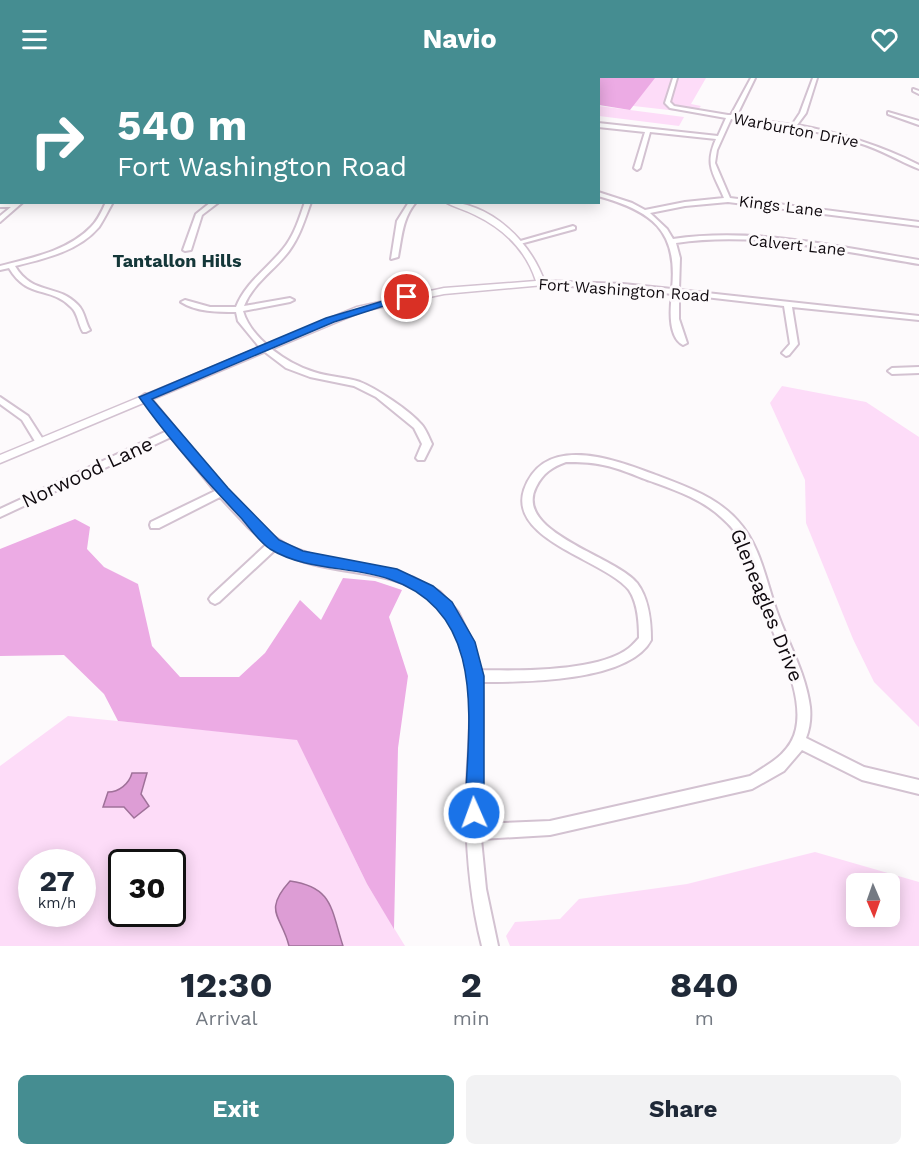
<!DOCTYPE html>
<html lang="en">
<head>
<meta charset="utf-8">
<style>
  :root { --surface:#fff; --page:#f2f2f3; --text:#1f2937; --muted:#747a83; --accent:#458d91 }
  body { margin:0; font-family:"Work Sans",sans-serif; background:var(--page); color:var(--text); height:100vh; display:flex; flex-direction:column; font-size:22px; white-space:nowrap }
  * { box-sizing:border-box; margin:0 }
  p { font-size:20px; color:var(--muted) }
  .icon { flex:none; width:33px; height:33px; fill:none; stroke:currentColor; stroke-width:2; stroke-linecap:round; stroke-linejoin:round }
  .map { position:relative; height:868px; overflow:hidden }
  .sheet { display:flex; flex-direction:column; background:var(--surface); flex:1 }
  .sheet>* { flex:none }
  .hud { position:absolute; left:0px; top:0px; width:600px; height:126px; box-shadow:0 3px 15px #0003; background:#458d91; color:#fff; overflow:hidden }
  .needle { width:39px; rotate:178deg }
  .fabs { position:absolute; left:846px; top:795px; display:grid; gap:12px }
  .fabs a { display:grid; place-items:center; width:54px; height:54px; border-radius:9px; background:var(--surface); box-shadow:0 3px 15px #0003; font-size:30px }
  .speed { position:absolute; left:18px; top:771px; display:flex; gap:12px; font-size:30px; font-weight:700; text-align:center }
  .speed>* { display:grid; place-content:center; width:78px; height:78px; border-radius:50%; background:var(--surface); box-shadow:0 3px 15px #0003; line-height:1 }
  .speed small { font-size:15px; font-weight:400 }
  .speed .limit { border:3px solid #111; border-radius:9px; background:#fff; color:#111 }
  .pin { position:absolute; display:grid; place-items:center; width:51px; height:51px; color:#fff; margin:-26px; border:3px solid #fff; border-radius:50%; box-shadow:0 2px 6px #0007 }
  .me { position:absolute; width:66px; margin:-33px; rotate:358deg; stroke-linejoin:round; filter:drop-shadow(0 0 4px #0008) }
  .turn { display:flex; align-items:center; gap:21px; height:126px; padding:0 18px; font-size:27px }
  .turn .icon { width:78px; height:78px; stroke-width:2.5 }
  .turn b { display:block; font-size:42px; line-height:51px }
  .eta { display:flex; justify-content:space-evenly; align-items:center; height:102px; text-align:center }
  .eta b { font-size:36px; font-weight:700; line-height:42px }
  .button { display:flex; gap:12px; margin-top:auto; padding:12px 18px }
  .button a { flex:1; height:69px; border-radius:9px; background:var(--accent); color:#fff; font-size:24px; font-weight:700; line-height:69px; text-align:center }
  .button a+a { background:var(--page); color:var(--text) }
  header { display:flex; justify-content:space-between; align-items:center; height:78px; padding:0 18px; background:var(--accent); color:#fff; font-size:27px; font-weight:700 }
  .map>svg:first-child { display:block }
  .green { fill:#fddcf8; fill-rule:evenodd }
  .forest { fill:#ecabe4 }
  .water { fill:#dd9dd5; stroke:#9f7199; stroke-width:1.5 }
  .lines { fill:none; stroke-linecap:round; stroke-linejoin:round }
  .minor-casing { stroke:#d3c2d1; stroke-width:4 }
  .major-casing { stroke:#d3c2d1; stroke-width:3 }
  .minor { fill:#fff; fill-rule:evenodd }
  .major { fill:#fff; fill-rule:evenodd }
  .route { fill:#1a73e8; stroke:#114b97; stroke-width:1.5 }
  .labels { text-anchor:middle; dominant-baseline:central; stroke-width:6; stroke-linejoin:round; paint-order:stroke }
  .far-street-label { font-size:16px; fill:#0f090e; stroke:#fdfafc }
  .far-neighbourhood-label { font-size:18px; font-weight:bold; fill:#143739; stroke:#fdfafc }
  .street-label { font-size:20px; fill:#0f090e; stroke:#fdfafc }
</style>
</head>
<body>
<header><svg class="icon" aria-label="menu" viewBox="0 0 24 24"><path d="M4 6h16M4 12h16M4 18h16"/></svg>Navio<svg class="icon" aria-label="heart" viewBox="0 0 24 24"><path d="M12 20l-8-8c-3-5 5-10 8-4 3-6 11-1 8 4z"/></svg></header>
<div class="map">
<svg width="919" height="868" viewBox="0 0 919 868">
  <rect width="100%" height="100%" fill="#fdfafc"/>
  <g class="green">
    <polygon points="289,0 706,0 691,26 701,28 695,35 616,26 598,2"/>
    <polygon points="599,28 684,39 679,48 599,38"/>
    <polygon points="782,308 866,324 919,359 919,649 874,604 853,561 806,445 805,402 770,325"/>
    <path d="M 68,638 L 297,661 L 367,806 L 405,868 L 0,868 L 0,688 ZM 32,784 L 82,784 L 82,836 L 32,836 ZM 122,784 L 172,784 L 172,836 L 122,836 Z"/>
    <path d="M 815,774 L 919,804 L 919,868 L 510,868 L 506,858 L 515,844 L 560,841 L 579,821 L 687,806 ZM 856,806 L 890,806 L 890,838 L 856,838 Z"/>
  </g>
  <g class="forest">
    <polygon points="0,0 175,0 2,2 0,87"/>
    <polygon points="320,0 655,0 630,32 599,27 598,2"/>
    <polygon points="75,441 90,449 87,471 104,489 138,506 152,568 180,599 239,599 265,575 300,522 321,542 343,500 375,503 402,512 389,539 408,598 398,670 394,851 367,806 297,662 118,643 104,616 64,577 0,578 0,471"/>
  </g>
  <g class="water">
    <path d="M 132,695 L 147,695 L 141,716 L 149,728 L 134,740 L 124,729 L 103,729 L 108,714 C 119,714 129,706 132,695 Z"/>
    <path d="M 290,803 C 333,809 331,831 343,868 L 289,868 C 282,838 262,834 290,803 Z"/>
  </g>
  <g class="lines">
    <defs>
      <g id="minor">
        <path d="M 673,0 L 677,0 L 670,24 L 674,28 L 728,37 L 731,37 L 751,0 L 755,0 L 736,39 L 792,47 L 800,35 L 813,0 L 817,0 L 806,35 L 797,47 C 840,55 880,67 919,87 L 919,91 C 899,83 880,71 859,65 C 818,51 774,48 731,41 L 717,72 L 715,85 L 730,120 L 919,144 L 919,148 L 728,124 L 685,128 L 650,135 L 667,151 L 673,161 C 756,149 838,169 919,182 L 919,186 C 838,173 758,153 676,165 L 680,180 L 679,212 L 919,238 L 919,242 L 792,229 L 798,266 L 789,277 L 786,278 L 782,275 L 790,266 L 784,228 L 679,216 L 679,241 L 687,265 L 683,267 C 668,259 670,231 672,216 L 623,210 L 538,207 L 538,203 L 541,203 L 623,206 L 672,211 C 678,152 652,133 598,118 L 598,114 L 632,125 L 645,132 L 685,124 L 724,120 C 714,96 704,88 716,61 L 650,54 L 640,90 L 637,92 L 634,90 L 645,54 L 598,49 L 598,45 L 718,58 L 726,40 L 670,30 L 665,25 Z"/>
        <polygon points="913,11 919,13 919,16 913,13"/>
        <polygon points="888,34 919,43 919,47 888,36"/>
        <polygon points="23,124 0,144 0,138 11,129 0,129 0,125"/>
        <path d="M 106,124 L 113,124 C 108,133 104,141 99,149 C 79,173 44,181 15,188 C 33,218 57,205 78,227 C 85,234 85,244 90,252 L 86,254 L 83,254 C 78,246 78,235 71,229 C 49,207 28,222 9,190 L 0,192 L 0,188 C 31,180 68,173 91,149 C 98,142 102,133 106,124 Z"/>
        <polygon points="211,124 219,124 202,137 191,172 185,173 183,172 196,136"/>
        <path d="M 305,124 L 311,124 C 305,141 300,158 289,173 C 275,192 253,205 244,228 L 290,220 L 294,222 L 290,224 L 243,233 C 251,261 288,286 314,294 C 329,299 345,299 360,304 C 376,310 410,333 421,346 C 426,351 429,360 432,366 L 424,382 L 418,382 L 416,380 L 422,366 L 414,350 L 376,319 L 354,308 L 310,299 L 286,290 L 261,271 L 238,243 L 236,234 C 218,234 196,234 181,224 L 185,222 L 210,229 L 236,229 C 246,204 267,191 283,171 C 294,158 299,141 305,124 Z"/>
        <path d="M 409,124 L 416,124 C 402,141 402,159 398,179 L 391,181 L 397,143 Z"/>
        <polygon points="573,148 575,149 575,151 520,166 517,164"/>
        <polygon points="919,289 919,295 892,296 888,293 892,290"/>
        <path d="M 145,316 L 148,317 L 216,400 L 255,443 L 274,459 L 290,469 L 313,477 L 390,492 L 414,500 L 440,514 L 458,534 L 474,567 L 480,592 C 518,593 598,594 629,570 C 633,567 636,563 639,560 C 639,545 638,525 629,512 C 605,482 508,462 524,412 C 544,354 616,382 656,397 C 685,408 717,419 738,443 C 761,468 766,504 777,534 C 788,565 806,596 810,629 C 811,639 810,650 806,660 L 864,689 L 919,702 L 919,716 L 862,702 L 802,672 L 784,693 L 752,711 L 550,757 L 481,761 L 486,811 L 498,868 L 482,868 C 471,825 467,782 466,737 C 465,674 489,565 431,520 C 386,486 323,501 276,471 L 219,524 L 215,526 L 211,524 L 209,521 L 211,518 L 267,466 L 248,449 L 220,419 L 159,450 L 151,450 L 150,447 L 151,444 L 215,413 L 171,359 L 0,439 L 0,431 L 167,353 L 141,319 ZM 566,384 C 579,384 590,384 603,387 C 619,390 634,397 650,403 C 675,412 702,421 722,440 C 730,447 737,455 742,465 C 752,486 757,511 765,533 C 777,567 804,614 796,651 C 791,675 769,686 750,698 L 550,743 L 481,746 C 479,699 485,651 482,604 C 524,604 629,604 651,562 C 651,543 649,521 637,505 C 615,478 513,454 536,409 C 543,395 552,389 566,384 Z"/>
        <polygon points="0,319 28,338 44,363 42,365 36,365 22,342 0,326"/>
      </g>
      <g id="major">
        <rect x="0" y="94" width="2" height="4"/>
        <path d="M 445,124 C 491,124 531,164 545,205 L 544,207 L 444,216 L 363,233 L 0,385 L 0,377 L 357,229 L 444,210 L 536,203 C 526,172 504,151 475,137 C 465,132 454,129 445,124 Z"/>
      </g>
    </defs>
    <use href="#minor" class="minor-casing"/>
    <use href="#major" class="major-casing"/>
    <use href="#minor" class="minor"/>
    <use href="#major" class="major"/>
  </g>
  <path class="route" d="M 403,217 L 412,219 L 334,244 L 152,321 L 228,410 L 279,462 L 303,473 L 397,491 L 433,508 L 452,524 L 475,564 L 484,598 L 484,735 L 481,741 L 474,744 L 468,741 L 465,735 C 467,650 491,535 389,501 C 351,488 306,493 270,471 C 260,464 250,451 242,441 C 206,403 169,362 139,319 L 326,240 Z"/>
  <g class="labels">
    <g class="far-street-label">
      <text transform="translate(796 52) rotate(11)">Warburton Drive</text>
      <text transform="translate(781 128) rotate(7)">Kings Lane</text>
      <text transform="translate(797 167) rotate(6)">Calvert Lane</text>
      <text transform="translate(624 212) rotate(4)">Fort Washington Road</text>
    </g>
    <g class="far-neighbourhood-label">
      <text x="177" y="182">Tantallon Hills</text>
    </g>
    <g class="street-label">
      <text transform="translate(87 394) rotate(-25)">Norwood Lane</text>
      <text transform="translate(767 527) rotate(68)">Gleneagles Drive</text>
    </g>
  </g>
</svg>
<div class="fabs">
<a><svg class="needle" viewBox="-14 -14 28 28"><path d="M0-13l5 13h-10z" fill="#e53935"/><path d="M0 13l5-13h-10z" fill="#747a83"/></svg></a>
</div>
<div class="speed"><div>27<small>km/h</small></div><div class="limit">30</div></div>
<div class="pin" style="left:407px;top:219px;background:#d93025"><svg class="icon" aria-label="arrive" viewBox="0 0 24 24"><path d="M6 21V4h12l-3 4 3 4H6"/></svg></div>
<svg class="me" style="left:474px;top:735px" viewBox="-20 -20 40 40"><circle r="17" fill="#1a73e8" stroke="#fff" stroke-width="3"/><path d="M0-11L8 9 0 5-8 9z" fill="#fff"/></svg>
<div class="hud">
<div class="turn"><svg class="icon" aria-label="right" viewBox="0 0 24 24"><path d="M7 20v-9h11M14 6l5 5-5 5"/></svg><div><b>540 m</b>Fort Washington Road</div></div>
</div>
</div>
<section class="sheet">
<div class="eta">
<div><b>12:30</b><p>Arrival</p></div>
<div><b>2</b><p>min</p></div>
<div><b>840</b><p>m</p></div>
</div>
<div class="button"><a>Exit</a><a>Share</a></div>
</section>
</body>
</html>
